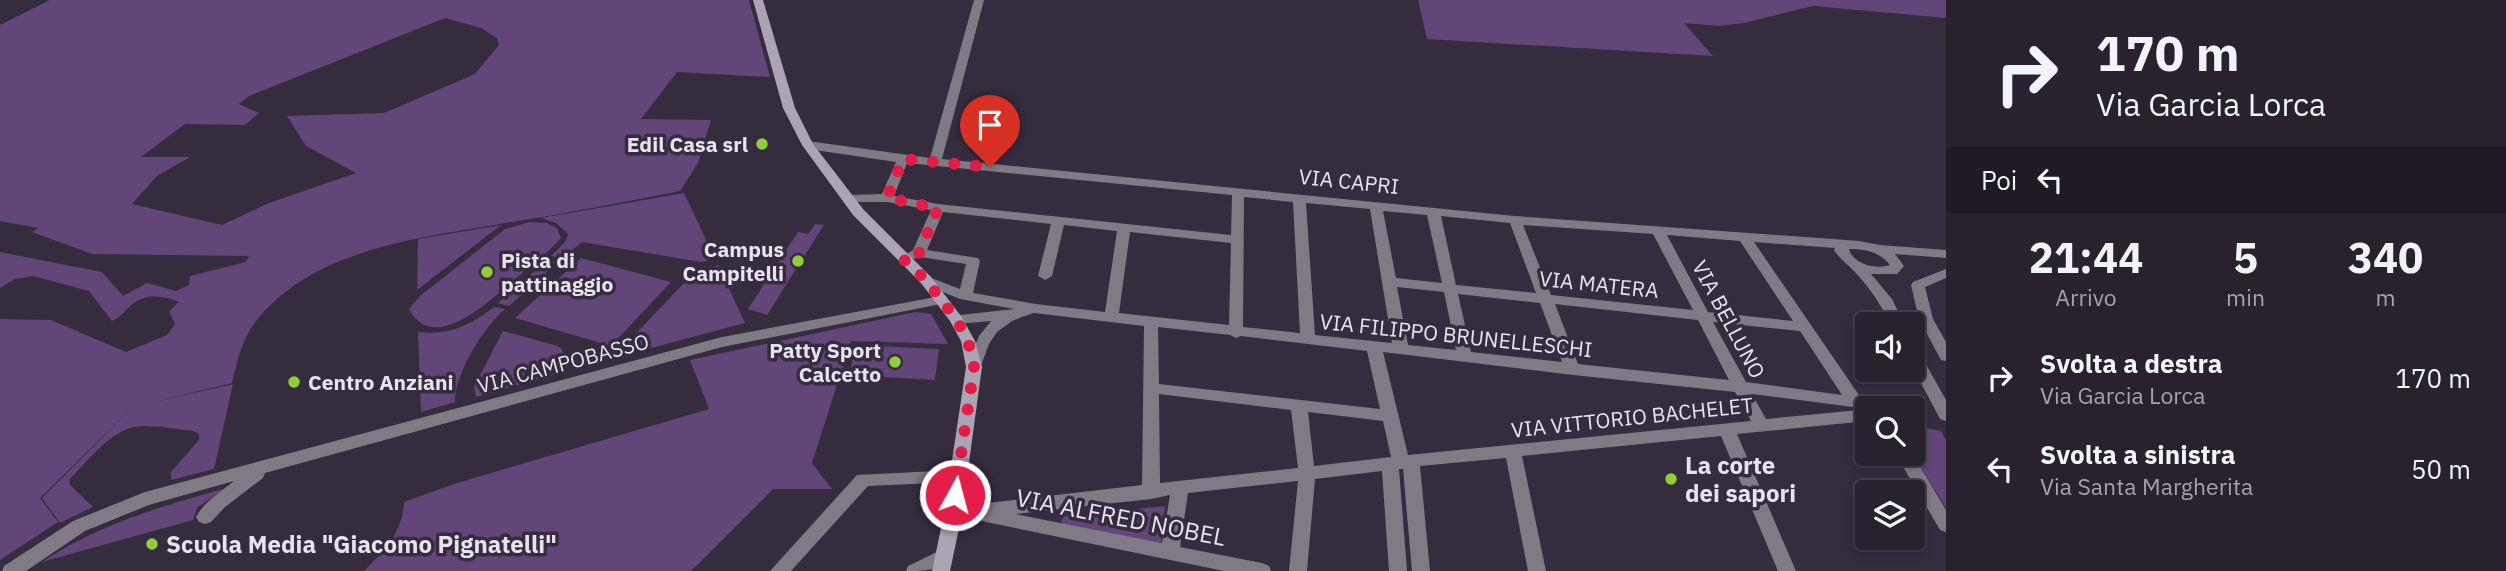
<!DOCTYPE html>
<html lang="it">
<head>
<meta charset="utf-8">
<style>
  :root { --surface:#28212e; --page:#342e3a; --text:#f1f3f6; --muted:#a5a3aa; --line:#443e4a }
  body { margin:0; font-family:"IBM Plex Sans",sans-serif; background:var(--page); color:var(--text); height:100vh; display:flex; flex-direction:column; font-size:26px; white-space:nowrap }
  * { box-sizing:border-box; margin:0 }
  p { font-size:23px; color:var(--muted) }
  .icon { flex:none; width:38px; height:38px; fill:none; stroke:currentColor; stroke-width:2; stroke-linecap:round; stroke-linejoin:round }
  .map { position:relative; flex:1; overflow:hidden }
  .side { display:flex; flex-direction:column; background:var(--surface); width:560px }
  .side>* { flex:none }
  .banner { background:#28212e; color:var(--text); overflow:hidden }
  .fabs { position:absolute; left:1855px; top:312px; display:grid; gap:14px }
  .fabs a { display:grid; place-items:center; width:70px; height:70px; border-radius:7px; background:var(--surface); box-shadow:0 4px 10px #0003,0 0 0 2px var(--line); font-size:35px }
  .pin { position:absolute; display:grid; place-items:center; width:60px; height:60px; color:#fff; margin:-72px -30px; border-radius:50% 50% 50% 0; rotate:-45deg; box-shadow:0 0 7px #0007 }
  .pin .icon { rotate:45deg }
  .me { position:absolute; width:77px; margin:-38px; rotate:7deg; stroke-linejoin:round; filter:drop-shadow(0 0 5px #0008) }
  .turn { display:flex; align-items:center; gap:24px; height:147px; padding:0 35px; font-size:32px }
  .turn .icon { width:91px; height:91px; stroke-width:2.5 }
  .turn b { display:block; font-size:49px; line-height:60px }
  .then { display:flex; align-items:center; height:66px; padding:0 35px; background:#0003; gap:14px; font-size:26px }
  .eta { display:flex; justify-content:space-evenly; align-items:center; height:119px; text-align:center }
  .eta b { font-size:42px; font-weight:700; line-height:49px }
  ul { padding:0; list-style:none }
  li { display:flex; align-items:center; gap:21px; height:91px; padding:0 35px }
  li div { flex:1 }
  li b { display:block; font-size:26px }
  li em { font-style:normal }
  main { display:flex; flex:1; min-height:0 }
  .map>svg:first-child { display:block }
  .green { fill:#624579; fill-rule:evenodd }
  .lines { fill:none; stroke-linecap:round; stroke-linejoin:round }
  .street { fill:#7f7a84; fill-rule:evenodd }
  .secondary { fill:#aca4b4; fill-rule:evenodd }
  .route { stroke:#e11d48; stroke-width:12; stroke-dasharray:0 21.6 }
  .poi-dot { fill:#93cd3d; stroke:#352c3e; stroke-width:2.5 }
  .labels { text-anchor:middle; dominant-baseline:central; stroke-width:7; stroke-linejoin:round; paint-order:stroke }
  .poi-label { font-size:21px; font-weight:bold; fill:#e8e2ee; stroke:#352c3e; text-anchor:end }
  .street-label { font-size:21px; fill:#e8e2ee; stroke:#352c3e }
  .near-poi-label { font-size:24px; font-weight:bold; fill:#e8e2ee; stroke:#352c3e; text-anchor:start }
  .near-street-label { font-size:24px; fill:#e8e2ee; stroke:#352c3e }
</style>
</head>
<body>
<main>
<div class="map">
<svg width="1946" height="571" viewBox="0 0 1946 571">
  <rect width="100%" height="100%" fill="#352c3e"/>
  <g class="green">
    <path d="M 50,0 L 749,0 L 770,77 L 677,72 L 641,119 L 711,120 L 698,163 L 680,191 C 624,202 568,213 512,222 C 428,237 321,246 261,315 C 243,335 238,357 232,383 L 154,402 L 233,384 L 214,469 L 171,480 L 171,472 L 199,440 L 199,434 L 193,431 C 176,429 159,426 143,426 C 113,426 88,461 69,480 L 70,485 L 93,507 L 60,523 L 42,498 L 133,407 L 40,498 L 58,522 L 0,560 L 0,319 L 51,320 L 126,352 L 167,335 L 175,324 L 169,311 L 179,302 C 165,296 148,293 134,303 C 124,310 125,315 112,321 L 89,291 L 33,276 L 15,279 L 0,288 L 0,252 L 102,272 L 123,296 L 147,283 L 176,291 L 189,285 L 190,276 L 246,262 L 249,256 L 92,254 L 32,232 L 38,228 L 0,221 L 0,25 ZM 445,18 L 481,28 L 497,38 L 499,45 L 475,74 L 384,113 L 287,116 L 306,146 L 356,173 L 269,203 L 222,225 L 132,204 L 157,176 L 190,157 L 141,157 L 185,124 L 245,125 L 259,113 L 239,104 L 249,96 Z"/>
    <polygon points="1418,0 1946,0 1946,18 1813,6 1744,23 1718,26 1684,23 1713,56 1427,39"/>
    <polygon points="684,193 715,259 701,262 582,242 562,259 551,256 566,241 568,234 556,223 541,218"/>
    <path d="M 530,222 L 547,223 L 557,228 L 561,238 C 547,254 529,267 512,282 C 488,302 433,355 409,309 L 420,296 L 505,229 Z"/>
    <polygon points="815,224 824,225 767,315 748,309 798,232 808,234"/>
    <polygon points="501,225 417,290 418,239"/>
    <polygon points="581,258 671,282 611,346 515,318"/>
    <polygon points="547,260 558,262 509,306 498,303"/>
    <polygon points="718,265 745,323 617,357 616,354 692,275"/>
    <path d="M 494,307 L 505,309 C 483,328 455,373 455,402 L 421,412 L 418,332 C 448,336 471,325 494,307 Z"/>
    <path d="M 915,312 L 931,314 L 948,344 L 851,341 L 812,463 L 832,489 L 773,489 L 691,571 L 364,571 C 384,552 403,531 404,502 L 454,484 L 709,409 L 690,360 Z"/>
    <polygon points="503,331 558,346 562,349 567,371 476,397 474,387"/>
    <polygon points="856,345 939,349 935,380 849,375"/>
    <polygon points="1913,426 1941,431 1946,440 1946,508 1912,453"/>
    <path d="M 223,489 L 197,508 L 193,520 L 42,562 C 98,525 158,507 223,489 Z"/>
    <polygon points="1165,506 1161,543 1063,524 1061,521 1064,516"/>
  </g>
  <g class="lines">
    <g class="street">
      <path d="M 974,0 L 984,0 L 942,159 L 1515,216 L 1859,241 L 1880,245 L 1946,250 L 1946,258 L 1895,254 L 1904,266 L 1897,274 L 1871,274 L 1892,299 L 1904,324 L 1890,324 C 1881,304 1869,287 1854,271 C 1847,264 1840,259 1834,250 L 1835,248 L 1754,242 L 1861,398 L 1876,404 L 1878,408 L 1867,408 L 1867,421 L 1737,434 L 1796,571 L 1778,571 L 1721,436 L 1522,456 L 1546,571 L 1528,571 L 1506,458 L 1420,466 L 1430,571 L 1412,571 L 1403,469 L 1399,469 L 1407,571 L 1389,571 L 1382,471 L 1315,479 L 1307,571 L 1289,571 L 1298,481 L 1188,493 L 1180,547 L 1262,563 L 1269,566 L 1271,571 L 1224,571 L 986,522 C 970,517 961,523 947,519 L 944,514 L 947,509 L 953,507 L 1142,485 L 1144,326 L 1034,313 L 1022,317 L 1012,321 L 997,332 L 989,344 L 979,371 L 969,371 L 966,367 L 979,336 L 991,321 L 956,324 L 949,319 L 951,316 L 1014,309 L 960,299 L 921,283 L 919,280 L 926,276 L 960,289 L 966,264 L 920,257 L 910,260 L 903,256 L 913,250 L 931,210 L 887,202 L 844,202 L 842,199 L 848,195 L 882,194 L 896,162 L 808,149 L 802,145 L 808,141 L 930,158 ZM 907,163 L 1232,195 L 1231,235 L 938,204 L 894,196 ZM 1244,197 L 1293,202 L 1300,333 L 1243,327 ZM 1306,203 L 1370,209 L 1392,343 L 1315,335 ZM 1383,211 L 1427,215 L 1442,283 L 1396,278 ZM 943,212 L 1051,224 L 1038,276 L 1045,280 L 1052,276 L 1064,225 L 1117,231 L 1105,312 L 1036,304 L 973,293 L 980,261 L 978,258 L 927,250 ZM 1441,216 L 1510,223 L 1536,293 L 1456,285 ZM 1523,225 L 1653,234 L 1693,310 L 1551,295 ZM 1130,232 L 1231,243 L 1229,325 L 1119,313 ZM 1667,235 L 1740,241 L 1793,321 L 1708,312 ZM 1849,249 C 1865,249 1880,252 1890,265 C 1876,270 1853,264 1849,249 ZM 1397,287 L 1444,292 L 1456,350 L 1408,345 ZM 1458,294 L 1540,303 L 1562,362 L 1471,352 ZM 1555,304 L 1698,320 L 1729,380 L 1578,364 ZM 1713,322 L 1800,331 L 1842,395 L 1746,382 ZM 1158,327 L 1230,335 L 1236,338 L 1241,336 L 1367,351 L 1380,409 L 1159,384 ZM 1383,352 L 1573,375 L 1735,392 L 1751,421 L 1408,455 ZM 1159,394 L 1291,410 L 1298,468 L 1160,483 ZM 1752,394 L 1853,407 L 1859,410 L 1766,419 ZM 1308,412 L 1383,421 L 1391,457 L 1314,466 ZM 1170,495 L 1162,543 L 1015,514 L 1151,499 Z"/>
      <polygon points="1946,269 1946,278 1925,287 1933,319 1946,342 1946,361 1941,360 1919,319 1911,285 1913,282"/>
      <path d="M 941,296 L 948,300 L 946,303 L 722,347 L 265,473 L 263,478 L 225,507 L 211,522 L 205,524 L 199,522 L 196,517 C 204,502 220,492 234,481 L 149,505 L 85,531 L 26,571 L 2,571 L 4,566 L 73,521 L 145,492 L 722,337 Z"/>
      <polygon points="1913,349 1918,350 1946,400 1946,421 1940,419 1913,368"/>
      <polygon points="1895,453 1912,453 1946,510 1946,532 1940,530"/>
      <polygon points="956,470 962,471 965,476 962,481 956,482 868,486 791,571 770,571 857,475"/>
      <path d="M 943,549 L 950,552 L 952,557 C 943,571 922,571 906,571 L 908,566 Z"/>
    </g>
    <polygon class="secondary" points="753,0 763,0 795,108 813,144 863,209 931,277 961,316 975,341 982,367 962,514 950,571 932,571 944,514 966,367 961,341 950,321 921,283 853,215 802,145 783,108"/>
  </g>
  <g class="lines">
    <polyline class="route" points="955,495 974,367 968,341 956,319 926,280 902,258 919,253 938,208 887,198 903,159 990,167"/>
  </g>
  <g class="poi-dot">
    <circle cx="762" cy="144" r="7"/>
    <circle cx="798" cy="261" r="7"/>
    <circle cx="487" cy="272" r="7"/>
    <circle cx="895" cy="362" r="7"/>
    <circle cx="294" cy="382" r="7"/>
    <circle cx="1671" cy="479" r="7"/>
    <circle cx="152" cy="544" r="7"/>
  </g>
  <g class="labels">
    <g class="poi-label">
      <text x="748" y="144">Edil Casa srl</text>
      <text x="784" y="249">Campus<tspan x="784" dy="24">Campitelli</tspan></text>
      <text x="501" y="260" text-anchor="start">Pista di<tspan x="501" dy="24">pattinaggio</tspan></text>
      <text x="881" y="350">Patty Sport<tspan x="881" dy="24">Calcetto</tspan></text>
      <text x="308" y="382" text-anchor="start">Centro Anziani</text>
    </g>
    <g class="street-label">
      <text transform="translate(1349 181) rotate(6)">VIA CAPRI</text>
      <text transform="translate(1599 284) rotate(6)">VIA MATERA</text>
      <text transform="translate(1729 319) rotate(62)">VIA BELLUNO</text>
      <text transform="translate(1456 335) rotate(6)">VIA FILIPPO BRUNELLESCHI</text>
      <text transform="translate(563 363) rotate(-15)">VIA CAMPOBASSO</text>
      <text transform="translate(1632 417) rotate(-6)">VIA VITTORIO BACHELET</text>
    </g>
    <g class="near-poi-label">
      <text x="1685" y="465">La corte<tspan x="1685" dy="28">dei sapori</tspan></text>
      <text x="166" y="544">Scuola Media "Giacomo Pignatelli"</text>
    </g>
    <g class="near-street-label">
      <text transform="translate(1121 517) rotate(11)">VIA ALFRED NOBEL</text>
    </g>
  </g>
</svg>
<div class="fabs">
<a><svg class="icon" aria-label="sound" viewBox="0 0 24 24"><path d="M4 9h4l5-4v14l-5-4H4zM17 9q2 3 0 6"/></svg></a>
<a><svg class="icon" aria-label="search" viewBox="0 0 24 24"><circle cx="10" cy="10" r="6"/><path d="M15 15l6 6"/></svg></a>
<a><svg class="icon" aria-label="layers" viewBox="0 0 24 24"><path d="M12 4l9 5-9 5-9-5zM3 14l9 5 9-5"/></svg></a>
</div>
<div class="pin" style="left:990px;top:167px;background:#d93025"><svg class="icon" aria-label="arrive" viewBox="0 0 24 24"><path d="M6 21V4h12l-3 4 3 4H6"/></svg></div>
<svg class="me" style="left:955px;top:495px" viewBox="-20 -20 40 40"><circle r="17" fill="#e11d48" stroke="#fff" stroke-width="3"/><path d="M0-11L8 9 0 5-8 9z" fill="#fff"/></svg>
</div>
<section class="side">
<div class="banner">
<div class="turn"><svg class="icon" aria-label="right" viewBox="0 0 24 24"><path d="M7 20v-9h11M14 6l5 5-5 5"/></svg><div><b>170 m</b>Via Garcia Lorca</div></div>
<div class="then">Poi<svg class="icon" aria-label="left" viewBox="0 0 24 24"><path d="M17 20v-9H6M10 6l-5 5 5 5"/></svg></div>
</div>
<div class="eta">
<div><b>21:44</b><p>Arrivo</p></div>
<div><b>5</b><p>min</p></div>
<div><b>340</b><p>m</p></div>
</div>
<ul>
<li><svg class="icon" aria-label="right" viewBox="0 0 24 24"><path d="M7 20v-9h11M14 6l5 5-5 5"/></svg><div><b>Svolta a destra</b><p>Via Garcia Lorca</p></div><em>170 m</em></li>
<li><svg class="icon" aria-label="left" viewBox="0 0 24 24"><path d="M17 20v-9H6M10 6l-5 5 5 5"/></svg><div><b>Svolta a sinistra</b><p>Via Santa Margherita</p></div><em>50 m</em></li>
</ul>
</section>
</main>
</body>
</html>
